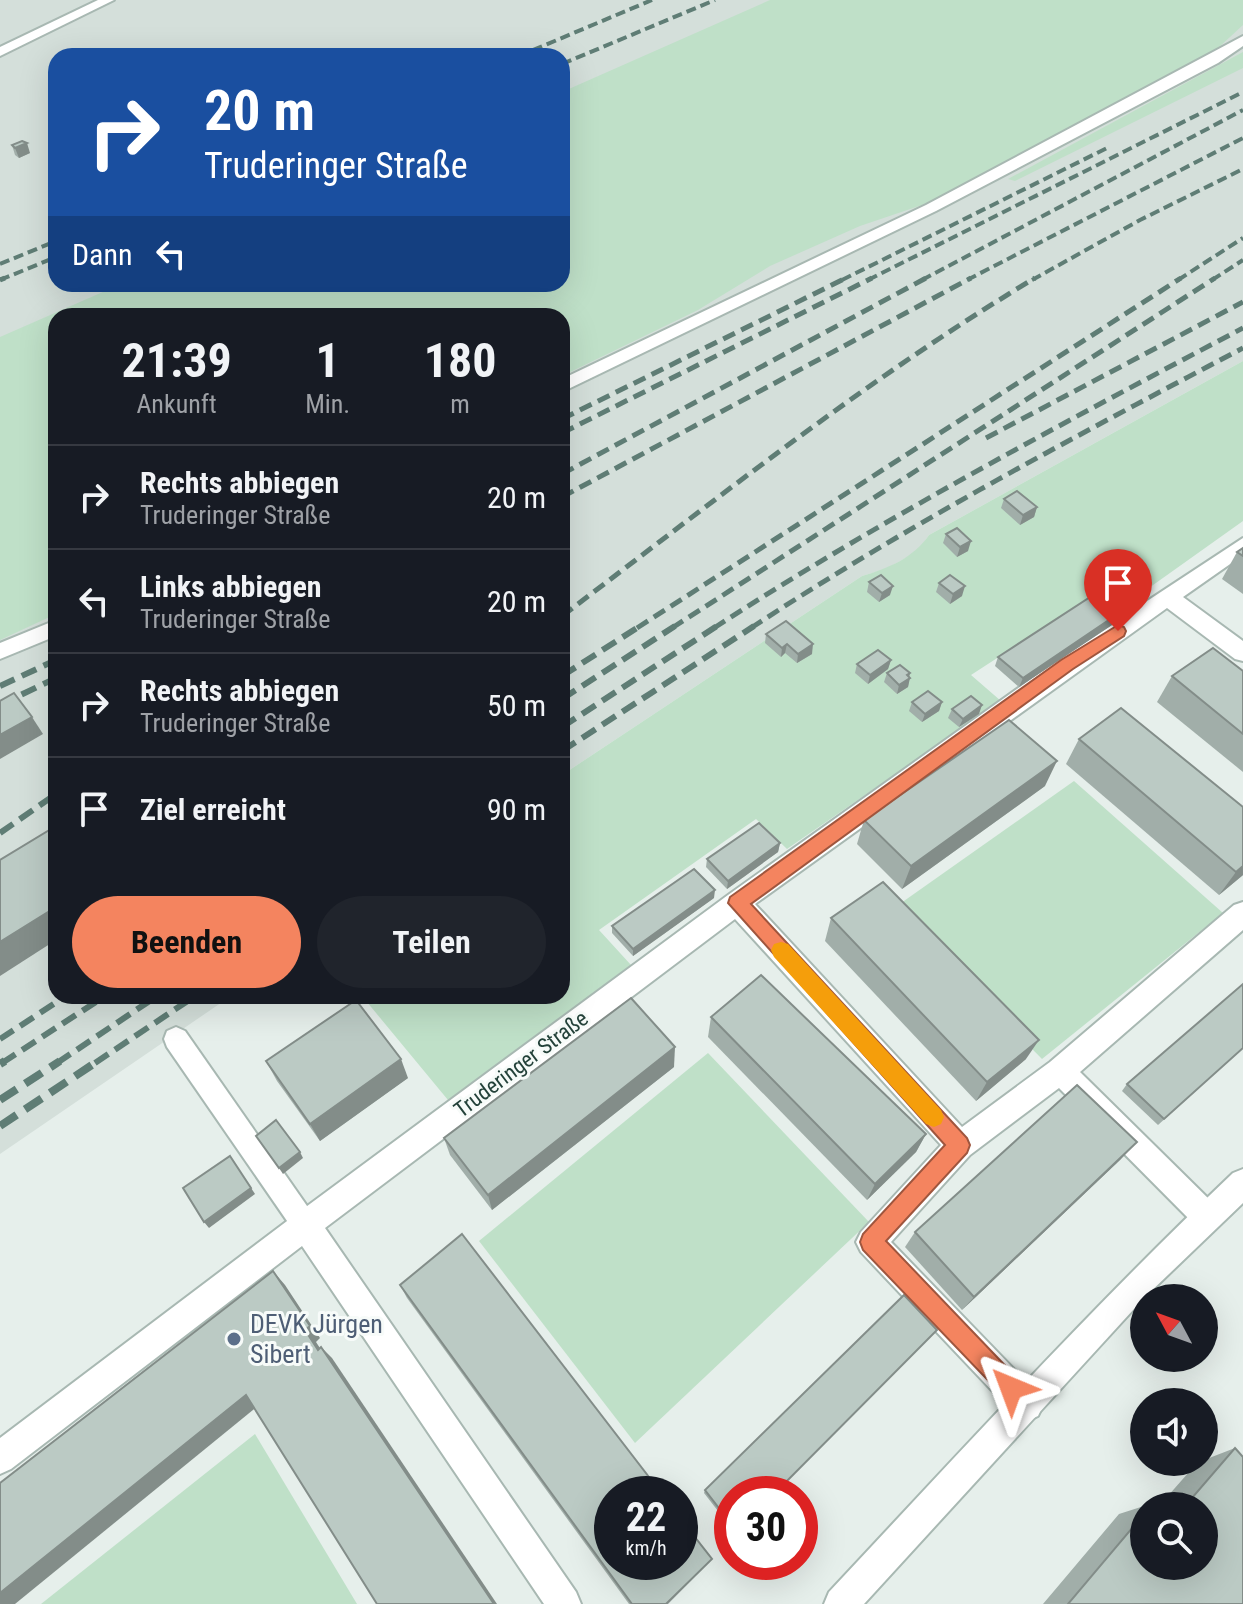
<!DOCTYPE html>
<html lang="de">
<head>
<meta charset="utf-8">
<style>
  :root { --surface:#171b24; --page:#20242c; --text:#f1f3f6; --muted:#9ea1a6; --line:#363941; --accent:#f4845f }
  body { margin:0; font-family:"Roboto Condensed",sans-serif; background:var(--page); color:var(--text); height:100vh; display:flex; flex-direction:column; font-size:30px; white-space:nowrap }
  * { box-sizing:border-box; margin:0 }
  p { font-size:26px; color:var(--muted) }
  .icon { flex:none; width:44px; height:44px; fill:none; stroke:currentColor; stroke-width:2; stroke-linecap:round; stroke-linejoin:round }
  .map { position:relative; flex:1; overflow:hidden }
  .drawer { position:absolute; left:48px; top:308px; width:522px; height:696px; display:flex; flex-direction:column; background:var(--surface); border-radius:24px; box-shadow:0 8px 32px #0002 }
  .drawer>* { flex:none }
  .banner { position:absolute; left:48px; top:48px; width:522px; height:244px; border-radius:24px; box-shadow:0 8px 32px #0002; background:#1a4fa0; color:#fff; overflow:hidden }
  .needle { width:52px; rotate:311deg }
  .fabs { position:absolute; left:1130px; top:1284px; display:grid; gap:16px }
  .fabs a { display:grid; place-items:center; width:88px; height:88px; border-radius:50%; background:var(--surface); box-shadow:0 8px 32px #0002; font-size:40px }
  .speed { position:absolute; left:594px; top:1476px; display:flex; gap:16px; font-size:40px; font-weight:700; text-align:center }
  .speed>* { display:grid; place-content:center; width:104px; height:104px; border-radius:50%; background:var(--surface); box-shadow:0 8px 32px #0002; line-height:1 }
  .speed small { font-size:20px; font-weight:400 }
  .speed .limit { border:12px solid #d22; background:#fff; color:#111 }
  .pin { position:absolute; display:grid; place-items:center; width:68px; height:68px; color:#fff; margin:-82px -34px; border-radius:50% 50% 50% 0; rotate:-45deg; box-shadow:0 0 8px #0007 }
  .pin .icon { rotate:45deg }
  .me { position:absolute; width:88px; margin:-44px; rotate:316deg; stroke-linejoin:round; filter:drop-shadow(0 0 6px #0008) }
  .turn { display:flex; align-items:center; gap:28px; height:168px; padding:0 24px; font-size:36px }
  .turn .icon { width:104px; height:104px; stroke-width:2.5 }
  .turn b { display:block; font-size:56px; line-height:68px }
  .then { display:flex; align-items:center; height:76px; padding:0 24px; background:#0003; gap:16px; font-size:30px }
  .eta { display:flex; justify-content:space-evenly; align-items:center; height:136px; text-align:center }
  .eta b { font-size:48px; font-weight:700; line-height:56px }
  .button { display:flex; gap:16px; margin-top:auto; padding:16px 24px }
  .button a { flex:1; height:92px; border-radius:48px; background:var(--accent); color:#111; font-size:32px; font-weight:700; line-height:92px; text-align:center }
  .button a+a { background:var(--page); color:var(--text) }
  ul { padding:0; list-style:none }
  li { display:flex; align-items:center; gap:24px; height:104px; padding:0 24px; border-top:2px solid var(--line) }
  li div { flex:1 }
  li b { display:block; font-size:30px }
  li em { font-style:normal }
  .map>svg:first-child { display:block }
  .built { fill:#d4dfda; fill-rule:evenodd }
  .green { fill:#bfe0c8 }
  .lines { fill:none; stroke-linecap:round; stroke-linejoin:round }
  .service-casing { stroke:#a8b8b2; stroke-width:4 }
  .minor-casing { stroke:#a8b8b2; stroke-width:4 }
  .tertiary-casing { stroke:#a8b8b2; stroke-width:4 }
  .service { fill:#fff; fill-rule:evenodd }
  .minor { fill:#fff; fill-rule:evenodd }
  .tertiary { fill:#fff; fill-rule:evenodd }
  .rail-far3 { stroke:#5f7d75; stroke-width:4; stroke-dasharray:10 5; stroke-linecap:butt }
  .rail-far2 { stroke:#5f7d75; stroke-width:5; stroke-dasharray:13 7; stroke-linecap:butt }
  .rail-far1 { stroke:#5f7d75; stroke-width:6; stroke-dasharray:16 8; stroke-linecap:butt }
  .rail { stroke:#5f7d75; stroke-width:8; stroke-dasharray:20 10; stroke-linecap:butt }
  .wall { fill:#a1aea9 }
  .shaded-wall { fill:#838d89 }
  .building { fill:#bbcac4; stroke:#838d89; stroke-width:2 }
  .route { fill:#f4845f; stroke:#9f563e; stroke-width:2 }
  .slow { fill:#f59e0b }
  .service-dot { fill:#5c6f8a; stroke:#f7fbf9; stroke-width:3 }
  .labels { text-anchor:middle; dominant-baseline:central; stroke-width:6; stroke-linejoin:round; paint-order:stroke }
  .street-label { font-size:22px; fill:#24423a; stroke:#f7fbf9 }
  .near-service-label { font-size:26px; fill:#4e5e75; stroke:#f7fbf9; text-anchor:start }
</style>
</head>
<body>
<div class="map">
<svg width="1243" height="1604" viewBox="0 0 1243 1604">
  <rect width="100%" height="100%" fill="#e6efeb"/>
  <path class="built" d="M 0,0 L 1243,0 L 1243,361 L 929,535 L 918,551 L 886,569 L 862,576 L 562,775 L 562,316 L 56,316 L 56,996 L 231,996 L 0,1154 ZM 56,56 L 562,56 L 562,284 L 56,284 Z"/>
  <g class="green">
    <polygon points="770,0 1243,0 1243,25 1217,49 1163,80 925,204 860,226 770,266 698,310 562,376 562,316 56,316 56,614 0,640 0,337 121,284 562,284 562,92"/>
    <polygon points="1243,52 1243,68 1015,181 1008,179"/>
    <path d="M 1243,361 L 1243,521 L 1125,605 L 1104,589 L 971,675 L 1001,701 L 787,849 L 756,819 L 599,930 L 631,965 L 448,1100 L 362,996 L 562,996 L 562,775 L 862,576 C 889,568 913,558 929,535 Z"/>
    <polygon points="1074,781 1223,913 1042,1059 894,908"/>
    <polygon points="708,1053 869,1222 635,1443 479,1241"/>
    <polygon points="255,1434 357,1604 41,1604"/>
  </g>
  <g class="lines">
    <defs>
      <g id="service">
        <polygon points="98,0 114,0 0,56 0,47"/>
        <polygon points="1243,36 1243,46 1218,63 936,211 562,392 562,379 926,205"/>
        <polygon points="56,620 56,636 0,659 0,643"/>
        <polygon points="176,1027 185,1031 314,1216 318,1225 314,1234 305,1238 296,1234 167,1047 164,1039 167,1031"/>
      </g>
      <polygon id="minor" points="1243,538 1243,555 1183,597 1243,641 1243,661 1235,659 1167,608 755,904 962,1127 1050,1062 1234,905 1243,902 1243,930 1080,1072 1217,1207 1222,1217 1217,1227 1207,1232 1197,1227 1059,1088 970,1155 891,1242 1038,1394 1043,1405 1038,1416 1027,1421 1016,1416 861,1252 856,1242 861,1232 941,1145 735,919 325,1228 576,1592 581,1604 544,1604 302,1246 11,1469 0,1474 0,1438 295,1215 728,895 1059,659"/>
      <path id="tertiary" d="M 1243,1169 L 1243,1203 L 1144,1298 L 864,1604 L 824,1604 L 829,1592 C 962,1450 1092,1307 1233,1173 Z"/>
    </defs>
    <use href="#service" class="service-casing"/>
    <use href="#minor" class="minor-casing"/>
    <use href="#tertiary" class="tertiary-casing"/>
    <use href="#service" class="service"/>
    <use href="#minor" class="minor"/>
    <use href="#tertiary" class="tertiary"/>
    <g class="rail-far3">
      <polyline points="519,56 652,0"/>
      <polyline points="562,64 715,0"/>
      <polyline points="0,264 56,241"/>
      <polyline points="0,280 56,257"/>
      <polyline points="842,280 1107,148"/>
      <polyline points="868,280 1243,92"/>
      <polyline points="922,280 1243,110"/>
      <polyline points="967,280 1243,138"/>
      <polyline points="1032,280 1140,220 1243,169"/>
      <polyline points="1178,280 1243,238"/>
      <polyline points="1212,280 1243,260"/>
    </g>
    <g class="rail-far2">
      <polyline points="0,280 5,278"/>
      <polyline points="562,419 846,278"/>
      <polyline points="562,433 872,278"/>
      <polyline points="986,438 1243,302"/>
      <polyline points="562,474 926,278"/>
      <polyline points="562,497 971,278"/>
      <path d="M 562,616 C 717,499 868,378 1035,278"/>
      <polyline points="637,628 1181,278"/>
      <polyline points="672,628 1215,278"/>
      <path d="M 714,628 C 885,517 1063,423 1243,328"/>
      <path d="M 751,628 C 909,524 1076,436 1243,348"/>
    </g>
    <g class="rail-far1">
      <polyline points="562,676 640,626"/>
      <polyline points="0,686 56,660"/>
      <polyline points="562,699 675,626"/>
      <polyline points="0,705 56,678"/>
      <polyline points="562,727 717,626"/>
      <polyline points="562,751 754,626"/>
      <polyline points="0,833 56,794"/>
      <polyline points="0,1039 66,996"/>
      <polyline points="2,1063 105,996"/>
      <polyline points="57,1063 157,996"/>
      <polyline points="95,1063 195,996"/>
    </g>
    <g class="rail">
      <polyline points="0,1064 5,1061"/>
      <polyline points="0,1100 60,1061"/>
      <polyline points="0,1126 98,1061"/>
    </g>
  </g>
  <g class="wall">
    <polygon points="12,145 30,153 19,158 15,155"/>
    <polygon points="1004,499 1037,507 1034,517 1020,525 1001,508"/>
    <polygon points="946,534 968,551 957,557 943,543"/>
    <polygon points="1243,548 1243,594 1222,579 1237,552"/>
    <polygon points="869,582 890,595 879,602 867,592"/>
    <polygon points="939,583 962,596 950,604 936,592"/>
    <polygon points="1121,619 1019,687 995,666 998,657"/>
    <polygon points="766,634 812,654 797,663 785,653 781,657 765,643"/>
    <polygon points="891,660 888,669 868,684 855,673 857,664"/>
    <polygon points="1243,671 1243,772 1157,702 1172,676"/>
    <polygon points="887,673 910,673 908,687 897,694 884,682"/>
    <polygon points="912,702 942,702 939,711 922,722 909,711"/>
    <polygon points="952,709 979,714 959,727 948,718"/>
    <polygon points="1079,739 1243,875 1219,895 1066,764"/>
    <polygon points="1045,786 902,889 857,844 864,820"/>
    <polygon points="780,843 778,852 727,889 706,867 707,859"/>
    <polygon points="714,898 633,956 612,933 612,926"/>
    <polygon points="831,918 1026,1059 976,1101 825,941"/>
    <polygon points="711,1017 926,1134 916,1152 867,1200 708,1037"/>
    <polygon points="1243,1048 1158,1125 1122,1091 1127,1084"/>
    <polygon points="266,1061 408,1078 320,1141 277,1081"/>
    <polygon points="674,1067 492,1210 450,1155 444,1138"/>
    <polygon points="1121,1159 962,1310 905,1247 915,1232"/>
    <polygon points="400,1285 708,1563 668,1604 629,1604 407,1298"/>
    <polygon points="1235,1448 1243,1604 1043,1604 1119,1514 1144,1506 1144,1566 1204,1506 1159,1506 1197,1463 1204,1462 1204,1460"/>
    <polygon points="705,1490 732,1494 732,1529 704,1493"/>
  </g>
  <g class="shaded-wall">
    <polygon points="27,143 30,153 19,158 15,148"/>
    <polygon points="1037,507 1034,517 1020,525 1023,515"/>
    <polygon points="971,541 968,551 957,557 960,547"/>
    <polygon points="893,586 890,595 879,602 882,593"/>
    <polygon points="965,586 962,596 950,604 953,594"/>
    <polygon points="1125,609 1121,619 1019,687 1023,678"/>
    <polygon points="787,644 785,653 781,657 782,648"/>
    <polygon points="813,644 812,654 797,663 798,654"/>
    <polygon points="891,660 888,669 868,684 870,675"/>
    <polygon points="910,673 908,679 910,678 908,687 897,694 899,685 907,675"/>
    <polygon points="942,702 939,711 922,722 925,714"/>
    <polygon points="982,705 979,714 959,727 963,719"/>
    <polygon points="32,717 43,734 0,759 0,735"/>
    <polygon points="1057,761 1045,786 902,889 911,866"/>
    <polygon points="780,843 778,852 727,889 728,881"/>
    <polygon points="1243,866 1243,875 1219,895 1236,872"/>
    <polygon points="715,890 714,898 633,956 633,949"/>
    <polygon points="56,907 56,940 0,976 0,942"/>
    <polygon points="1039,1040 1026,1059 976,1101 987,1082"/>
    <polygon points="675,1047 674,1067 492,1210 488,1195"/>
    <polygon points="401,1059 408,1078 320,1141 310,1124"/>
    <polygon points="926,1134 916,1152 867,1200 875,1184"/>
    <polygon points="1137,1142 1121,1159 962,1310 974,1297"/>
    <polygon points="300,1152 303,1158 283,1174 279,1168"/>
    <polygon points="234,1162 255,1194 209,1228 204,1222"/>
    <polygon points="273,1271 285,1285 320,1338 316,1342 329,1362 318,1350 305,1330"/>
    <polygon points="321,1347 332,1358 497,1604 494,1604"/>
    <polygon points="246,1395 259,1405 15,1604 0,1604 0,1593"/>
  </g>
  <g class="building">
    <polygon points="22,141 27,143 15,148 12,145"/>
    <polygon points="1017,491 1037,507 1023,515 1004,499"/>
    <polygon points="957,528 971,541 960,547 946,534"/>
    <polygon points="1243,548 1243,556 1237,552"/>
    <polygon points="881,575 893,586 882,593 869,582"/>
    <polygon points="950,575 965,586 953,594 939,583"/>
    <polygon points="1101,590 1125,609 1023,678 998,657"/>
    <polygon points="786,621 813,644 798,654 787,644 782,648 766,634"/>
    <polygon points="1213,648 1243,671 1243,734 1172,676"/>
    <polygon points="878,650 891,660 870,675 857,664"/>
    <polygon points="900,665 910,673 907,675 910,678 899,685 887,673"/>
    <polygon points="928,691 942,702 925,714 912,702"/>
    <polygon points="14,693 32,717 0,735 0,701"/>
    <polygon points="971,696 982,705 963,719 952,709"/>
    <polygon points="1121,708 1243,807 1243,866 1236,872 1079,739"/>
    <polygon points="1009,720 1057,761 911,866 864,820"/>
    <polygon points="759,823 780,843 728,881 707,859"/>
    <polygon points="56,826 56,907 0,942 0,860"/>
    <polygon points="694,869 715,890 633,949 612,926"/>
    <polygon points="883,882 1039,1040 987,1082 831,918"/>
    <polygon points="761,975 926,1134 875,1184 711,1017"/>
    <polygon points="1243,984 1243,1048 1164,1119 1127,1084"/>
    <polygon points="631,998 675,1047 488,1195 444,1138"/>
    <polygon points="356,1000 401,1059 310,1124 266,1061"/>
    <polygon points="1077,1085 1137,1142 974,1297 915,1232"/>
    <polygon points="276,1120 300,1152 279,1168 256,1136"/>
    <polygon points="230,1156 251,1188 204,1222 183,1188"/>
    <polygon points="462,1234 662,1494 612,1494 612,1562 680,1562 680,1518 712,1559 666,1604 632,1604 400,1285"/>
    <polygon points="273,1271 310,1326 305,1330 318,1350 321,1347 494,1604 377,1604 246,1395 0,1593 0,1483"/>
    <polygon points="904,1295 937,1330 774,1494 732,1494 732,1525 705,1490"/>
    <polygon points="1235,1448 1243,1457 1243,1604 1068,1604 1144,1514 1144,1566 1204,1566 1204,1506 1185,1506"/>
  </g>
  <polygon class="route" points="1118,625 1124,627 1126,631 1124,636 1073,669 751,904 967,1138 970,1145 967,1153 886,1241 1019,1380 1023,1388 1019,1396 1011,1400 1003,1396 863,1250 860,1242 863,1234 945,1145 728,903 730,897 1061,660"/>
  <polygon class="slow" points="781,942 788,944 941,1110 944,1117 941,1124 934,1127 926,1124 774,957 771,950 774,944"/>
  <circle class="service-dot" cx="234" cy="1339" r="8"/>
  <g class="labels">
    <g class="street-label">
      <text transform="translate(521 1064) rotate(-37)">Truderinger Straße</text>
    </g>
    <g class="near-service-label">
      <text x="250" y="1324">DEVK Jürgen<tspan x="250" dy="30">Sibert</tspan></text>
    </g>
  </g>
</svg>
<div class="fabs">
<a><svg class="needle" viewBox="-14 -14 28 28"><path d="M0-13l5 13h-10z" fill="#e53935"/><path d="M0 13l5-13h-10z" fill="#9ea1a6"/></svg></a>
<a><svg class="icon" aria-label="sound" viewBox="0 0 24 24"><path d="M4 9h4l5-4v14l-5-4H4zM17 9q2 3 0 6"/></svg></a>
<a><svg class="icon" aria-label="search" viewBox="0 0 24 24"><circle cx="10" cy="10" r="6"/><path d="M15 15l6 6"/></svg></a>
</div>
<div class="speed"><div>22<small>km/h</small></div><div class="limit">30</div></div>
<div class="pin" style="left:1118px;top:631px;background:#d93025"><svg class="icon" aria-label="arrive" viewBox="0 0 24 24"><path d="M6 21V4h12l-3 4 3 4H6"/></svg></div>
<svg class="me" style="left:1011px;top:1388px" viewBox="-20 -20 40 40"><path d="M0-17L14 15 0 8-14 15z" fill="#f4845f" stroke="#fff" stroke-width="4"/></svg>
<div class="banner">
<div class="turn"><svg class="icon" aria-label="right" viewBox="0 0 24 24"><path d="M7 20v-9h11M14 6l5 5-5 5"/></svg><div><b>20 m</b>Truderinger Straße</div></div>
<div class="then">Dann<svg class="icon" aria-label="left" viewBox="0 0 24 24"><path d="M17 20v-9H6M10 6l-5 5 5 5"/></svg></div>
</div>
<section class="drawer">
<div class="eta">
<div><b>21:39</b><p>Ankunft</p></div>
<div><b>1</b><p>Min.</p></div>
<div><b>180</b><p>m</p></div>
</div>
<ul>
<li><svg class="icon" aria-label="right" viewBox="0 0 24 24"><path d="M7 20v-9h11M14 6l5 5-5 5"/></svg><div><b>Rechts abbiegen</b><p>Truderinger Straße</p></div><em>20 m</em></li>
<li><svg class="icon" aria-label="left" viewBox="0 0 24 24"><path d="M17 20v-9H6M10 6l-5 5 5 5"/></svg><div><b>Links abbiegen</b><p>Truderinger Straße</p></div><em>20 m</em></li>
<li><svg class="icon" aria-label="right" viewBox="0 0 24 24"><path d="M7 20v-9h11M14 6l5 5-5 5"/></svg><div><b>Rechts abbiegen</b><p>Truderinger Straße</p></div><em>50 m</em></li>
<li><svg class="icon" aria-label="arrive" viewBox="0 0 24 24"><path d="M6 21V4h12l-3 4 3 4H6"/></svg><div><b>Ziel erreicht</b></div><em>90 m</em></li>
</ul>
<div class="button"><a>Beenden</a><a>Teilen</a></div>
</section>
</div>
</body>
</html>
